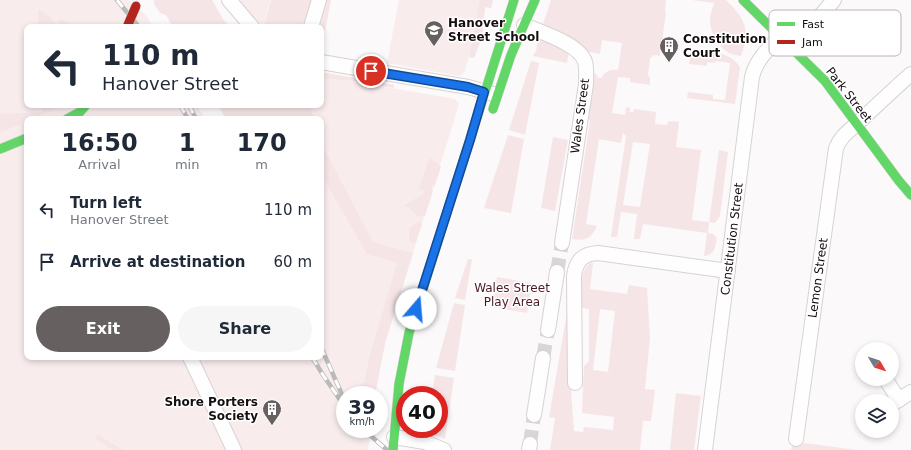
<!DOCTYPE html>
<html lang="en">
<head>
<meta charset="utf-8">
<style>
  :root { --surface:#fff; --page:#f6f6f7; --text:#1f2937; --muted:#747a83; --accent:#666060 }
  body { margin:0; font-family:"DejaVu Sans",sans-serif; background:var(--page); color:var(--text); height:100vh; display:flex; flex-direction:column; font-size:15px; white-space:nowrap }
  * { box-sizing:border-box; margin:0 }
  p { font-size:13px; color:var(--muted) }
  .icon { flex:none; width:22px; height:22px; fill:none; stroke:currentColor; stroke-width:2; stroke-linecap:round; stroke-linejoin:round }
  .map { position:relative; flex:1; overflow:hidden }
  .side { position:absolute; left:24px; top:116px; width:300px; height:244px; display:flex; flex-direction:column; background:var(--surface); border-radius:8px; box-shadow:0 2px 6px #0003 }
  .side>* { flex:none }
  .hud { position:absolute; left:24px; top:24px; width:300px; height:84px; border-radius:8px; box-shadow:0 2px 6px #0003; background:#fff; color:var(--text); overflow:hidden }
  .needle { width:26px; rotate:129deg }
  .fabs { position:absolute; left:855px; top:342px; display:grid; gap:8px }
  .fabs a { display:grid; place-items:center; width:44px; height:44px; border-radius:50%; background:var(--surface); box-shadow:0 2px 6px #0003; font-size:20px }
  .speed { position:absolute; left:336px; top:386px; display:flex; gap:8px; font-size:20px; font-weight:700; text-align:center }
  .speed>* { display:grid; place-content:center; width:52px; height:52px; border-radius:50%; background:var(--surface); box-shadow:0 2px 6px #0003; line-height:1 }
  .speed small { font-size:10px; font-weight:400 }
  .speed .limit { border:6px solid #d22; background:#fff; color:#111 }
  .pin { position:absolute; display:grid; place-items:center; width:34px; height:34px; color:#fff; margin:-17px; border:2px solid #fff; border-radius:50%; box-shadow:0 1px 4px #0007 }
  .me { position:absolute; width:44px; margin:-22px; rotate:18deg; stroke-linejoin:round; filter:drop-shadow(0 0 3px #0008) }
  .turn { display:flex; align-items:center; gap:14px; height:84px; padding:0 12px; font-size:18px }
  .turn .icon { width:52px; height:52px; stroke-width:2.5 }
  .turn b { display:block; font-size:28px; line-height:34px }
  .eta { display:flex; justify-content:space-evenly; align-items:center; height:68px; text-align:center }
  .eta b { font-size:24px; font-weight:700; line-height:28px }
  .button { display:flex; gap:8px; margin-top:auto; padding:8px 12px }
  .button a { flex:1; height:46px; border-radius:24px; background:var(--accent); color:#fff; font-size:16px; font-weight:700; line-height:46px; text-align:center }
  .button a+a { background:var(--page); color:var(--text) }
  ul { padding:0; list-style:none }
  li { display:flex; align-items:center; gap:12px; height:52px; padding:0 12px }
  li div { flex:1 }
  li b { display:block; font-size:15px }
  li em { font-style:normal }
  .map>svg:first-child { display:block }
  .built { fill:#f8eced }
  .green { fill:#f6e5e7; fill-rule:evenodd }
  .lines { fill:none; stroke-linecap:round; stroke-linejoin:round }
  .street-tunnel { stroke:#d8d6d6; stroke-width:14; stroke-dasharray:14 7; stroke-linecap:butt }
  .street-casing { stroke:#d8d2d3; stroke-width:16 }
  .fast-casing { stroke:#d8d2d3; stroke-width:10 }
  .street { stroke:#fefefe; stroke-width:14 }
  .fast { stroke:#63d668; stroke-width:9 }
  .rail-casing { stroke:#bbbaba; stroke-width:4.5 }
  .rail { stroke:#fff; stroke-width:3; stroke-dasharray:9; stroke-linecap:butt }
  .jam-bridge-casing { stroke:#d8d2d3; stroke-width:10; stroke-linecap:butt }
  .jam-bridge { stroke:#b3261e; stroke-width:9 }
  .route-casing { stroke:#114b97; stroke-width:10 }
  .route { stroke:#1a73e8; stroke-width:7 }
  .labels { text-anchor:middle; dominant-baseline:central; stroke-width:3; stroke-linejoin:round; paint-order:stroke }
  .poi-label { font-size:12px; font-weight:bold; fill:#150d0e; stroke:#fff; text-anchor:start }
  .street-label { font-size:12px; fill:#150d0e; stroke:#fff }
  .park-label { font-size:12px; fill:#491a24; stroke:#fff }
  .key { fill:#fff; stroke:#b9b6b7; stroke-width:1 }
  .key-label { font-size:11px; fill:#150d0e }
</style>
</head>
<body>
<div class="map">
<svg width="911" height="450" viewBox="0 0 911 450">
  <rect width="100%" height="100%" fill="#fbf9f9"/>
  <g class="built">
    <polygon points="0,0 128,0 146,15 153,27 27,27 27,105 197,105 205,119 27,119 27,357 321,357 321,119 302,119 300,105 321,105 321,76 455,99 459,104 387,337 381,361 375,395 345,395 345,429 371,429 368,450 0,450"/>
    <polygon points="238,0 270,0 264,27 263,27"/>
    <polygon points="399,0 493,0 491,8 485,7 482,37 474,58 469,57 465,70 463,74 459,76 387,63"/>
  </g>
  <g class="green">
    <polygon points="154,0 212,0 223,19 230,27 173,27 166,15 160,13 154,4"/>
    <polygon points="271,0 313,0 307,27 264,27"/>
    <polygon points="327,0 331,0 325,31 323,30 321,39 321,27 319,27"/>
    <polygon points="480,0 493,0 491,8 485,7 482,37 474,58 469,57"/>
    <path d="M 551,0 L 666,0 L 665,12 L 666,12 L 660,56 L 654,55 L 650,58 L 648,75 L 650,78 L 650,85 L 630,82 L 630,78 L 618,77 L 612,113 L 625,115 L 626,107 L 630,108 L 630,112 L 633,112 L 634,109 L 656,112 L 655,124 L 667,125 L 668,121 L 679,122 L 676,147 L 701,150 L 692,220 L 709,222 L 719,150 L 728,152 L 720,216 L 715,223 L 709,222 L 708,233 L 713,234 L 717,238 C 715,247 715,255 704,256 L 707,233 L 643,224 L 640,239 L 634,239 L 637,214 L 621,212 L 617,237 L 611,237 L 626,136 L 623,133 L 621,143 L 599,139 L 586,224 L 597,226 C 591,239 585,241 572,239 L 590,121 L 585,112 L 592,73 L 596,74 L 598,78 L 601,78 C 606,71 610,69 618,70 L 622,43 L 602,40 L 600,54 L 585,51 L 542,27 ZM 633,142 L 650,144 L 640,207 L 623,205 Z"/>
    <path d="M 692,0 L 726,0 C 745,19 751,29 741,56 C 738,55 734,55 731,54 C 720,49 709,32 710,19 C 710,14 713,8 714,3 Z"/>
    <polygon points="38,9 49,16 57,25 61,19 75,27 38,27"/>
    <polygon points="538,39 541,39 569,51 567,63 533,56 535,52 536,52"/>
    <path d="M 692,49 C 708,51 730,51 740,67 L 735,104 L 687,98 L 688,92 L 713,95 L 713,99 L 725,100 L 730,63 L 715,61 L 715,63 L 707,62 L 707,66 L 689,64 Z"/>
    <polygon points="531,61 539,63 525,135 509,130"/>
    <polygon points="321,72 394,85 394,88 353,81 321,78"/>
    <polygon points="42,105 56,105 56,108 31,119 27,119 27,121 0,133 0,114 42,112"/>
    <polygon points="218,105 310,105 313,119 226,119"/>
    <polygon points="508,135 524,139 511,213 484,208"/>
    <polygon points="553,137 568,140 555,211 541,208"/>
    <polygon points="321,143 373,242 413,253 385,343 375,395 360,395 357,388 364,383 371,351 397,263 367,254 321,174"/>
    <polygon points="429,158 438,164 441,167 435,185 431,187 433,191 425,216 418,216 405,205 423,194 424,191 419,189"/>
    <polygon points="419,221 422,224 416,242 412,243 409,240 409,229"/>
    <polygon points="468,259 472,259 465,300 455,298"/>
    <path d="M 591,263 L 593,263 L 590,289 L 627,294 L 629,285 L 647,288 L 650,338 L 645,389 L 655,390 L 651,421 L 643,421 L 640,450 L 550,450 L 555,418 L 549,417 L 569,301 L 569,364 L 574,431 L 583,432 L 584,427 L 613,430 L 614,417 L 582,413 L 584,366 L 589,361 L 589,309 L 582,308 C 582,296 578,268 591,263 ZM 600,309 L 615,311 L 608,372 L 593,370 Z"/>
    <polygon points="497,277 532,283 527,313 492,307"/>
    <polygon points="454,303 465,305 455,371 436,368"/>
    <polygon points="435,375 454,378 445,439 427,432 428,429 439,429 439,395 432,395"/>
    <polygon points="676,393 701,396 694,450 670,450"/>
    <polygon points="97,434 123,450 113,450 96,439"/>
    <polygon points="793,442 796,442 857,450 791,450"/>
  </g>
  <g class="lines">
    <g class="street-tunnel">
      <polyline points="557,272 562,243"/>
      <polyline points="543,358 548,330"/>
      <polyline points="530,444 534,415"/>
    </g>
    <defs>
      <g id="street">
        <polyline points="229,0 252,27"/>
        <path d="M 524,25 C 540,32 580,44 585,62 C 587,68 586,77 586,84 L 562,243"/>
        <polyline points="311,27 319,0"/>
        <polyline points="796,30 803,36 834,0"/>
        <polyline points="321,62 468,87 493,94"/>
        <polyline points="548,330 557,272"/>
        <polyline points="190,357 234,450"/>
        <path d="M 575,383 L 574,276 C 576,261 582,254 598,253 L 728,271"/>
        <polyline points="888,383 899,400"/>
        <polyline points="892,404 911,392"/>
        <polyline points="534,415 543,358"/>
        <polyline points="394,437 425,442 444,450"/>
        <path d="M 796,439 L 836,148 C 841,135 851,130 860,121 C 877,105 894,89 911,74"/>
        <polyline points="529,450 530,444"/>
        <path d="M 705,450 L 752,77 C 756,60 768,49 780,37"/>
      </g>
      <g id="fast">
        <polyline points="743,0 825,81 899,181 911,195"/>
        <polyline points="493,109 511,55 535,0"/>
        <polyline points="67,119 80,112 86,105"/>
        <polyline points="0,149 27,138"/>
        <polyline points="393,450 399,384 409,333 514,0"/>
      </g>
    </defs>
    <use href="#street" class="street-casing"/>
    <use href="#fast" class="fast-casing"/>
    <use href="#street" class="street"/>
    <use href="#fast" class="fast"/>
    <defs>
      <g id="rail">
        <polyline points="117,0 139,27"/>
        <polyline points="180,105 188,119"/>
        <polyline points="189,105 196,119"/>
        <polyline points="321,347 343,397"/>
        <polyline points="312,357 323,375 345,407"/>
        <polyline points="363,429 387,450"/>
      </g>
    </defs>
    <use href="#rail" class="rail-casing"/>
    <use href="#rail" class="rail"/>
    <defs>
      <polyline id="jam-bridge" points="127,27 136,6"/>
    </defs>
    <use href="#jam-bridge" class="jam-bridge-casing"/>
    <use href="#jam-bridge" class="jam-bridge"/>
  </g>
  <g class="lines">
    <defs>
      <polyline id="route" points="371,71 468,87 484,92 470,140 416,309"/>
    </defs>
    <use href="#route" class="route-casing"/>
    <use href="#route" class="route"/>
  </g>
  <defs>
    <symbol id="school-pin" viewBox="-11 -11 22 30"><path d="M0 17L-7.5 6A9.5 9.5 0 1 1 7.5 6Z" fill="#666060" stroke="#fff"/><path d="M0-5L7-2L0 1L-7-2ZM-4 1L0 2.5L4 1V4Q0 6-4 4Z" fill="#fff"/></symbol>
    <symbol id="building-pin" viewBox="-11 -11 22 30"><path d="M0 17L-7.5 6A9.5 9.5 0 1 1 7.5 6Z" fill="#666060" stroke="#fff"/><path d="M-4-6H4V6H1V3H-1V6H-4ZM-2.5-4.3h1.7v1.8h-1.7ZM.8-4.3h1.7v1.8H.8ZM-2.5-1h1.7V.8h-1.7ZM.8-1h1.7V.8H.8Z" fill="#fff"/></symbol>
  </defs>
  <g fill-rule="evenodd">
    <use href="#school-pin" x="423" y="19" width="22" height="30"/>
    <use href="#building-pin" x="658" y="35" width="22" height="30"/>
    <use href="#building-pin" x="261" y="398" width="22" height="30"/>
  </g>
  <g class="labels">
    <g class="poi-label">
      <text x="448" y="23">Hanover<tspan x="448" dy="14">Street School</tspan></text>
      <text x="683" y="39">Constitution<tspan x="683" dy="14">Court</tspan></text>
      <text x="258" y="402" text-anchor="end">Shore Porters<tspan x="258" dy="14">Society</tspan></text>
    </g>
    <g class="street-label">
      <text transform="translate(849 95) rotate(52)">Park Street</text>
      <text transform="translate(580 116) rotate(-82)">Wales Street</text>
      <text transform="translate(732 239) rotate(-83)">Constitution Street</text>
      <text transform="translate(818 278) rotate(-82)">Lemon Street</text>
    </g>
    <g class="park-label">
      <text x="512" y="288">Wales Street<tspan x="512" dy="14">Play Area</tspan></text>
    </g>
  </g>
  <rect x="769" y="10" width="132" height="46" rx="6" class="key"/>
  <rect x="777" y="22" width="18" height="4" fill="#63d668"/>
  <rect x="777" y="40" width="18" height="4" fill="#b3261e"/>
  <g class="key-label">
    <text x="802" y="28">Fast</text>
    <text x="802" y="46">Jam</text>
  </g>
</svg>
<div class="fabs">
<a><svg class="needle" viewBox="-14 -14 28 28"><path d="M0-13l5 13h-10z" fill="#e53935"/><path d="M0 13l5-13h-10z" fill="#747a83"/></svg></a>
<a><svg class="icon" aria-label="layers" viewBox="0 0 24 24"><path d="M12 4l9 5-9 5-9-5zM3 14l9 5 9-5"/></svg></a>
</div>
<div class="speed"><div>39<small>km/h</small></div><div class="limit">40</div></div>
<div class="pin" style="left:371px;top:71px;background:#d93025"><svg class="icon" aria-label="arrive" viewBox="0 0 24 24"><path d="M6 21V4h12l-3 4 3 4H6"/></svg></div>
<svg class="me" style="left:416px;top:309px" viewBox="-20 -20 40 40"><circle r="19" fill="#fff"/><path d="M0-13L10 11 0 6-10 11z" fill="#1a73e8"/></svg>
<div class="hud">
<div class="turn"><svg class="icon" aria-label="left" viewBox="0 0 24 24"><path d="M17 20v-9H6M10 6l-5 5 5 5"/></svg><div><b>110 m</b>Hanover Street</div></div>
</div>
<section class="side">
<div class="eta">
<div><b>16:50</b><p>Arrival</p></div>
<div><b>1</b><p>min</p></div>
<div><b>170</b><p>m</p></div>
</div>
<ul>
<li><svg class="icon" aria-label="left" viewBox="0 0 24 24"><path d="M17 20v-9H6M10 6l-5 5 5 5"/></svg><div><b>Turn left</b><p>Hanover Street</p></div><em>110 m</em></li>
<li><svg class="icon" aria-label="arrive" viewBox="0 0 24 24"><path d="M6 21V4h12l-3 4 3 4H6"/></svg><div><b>Arrive at destination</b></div><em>60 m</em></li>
</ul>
<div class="button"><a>Exit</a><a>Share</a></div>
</section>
</div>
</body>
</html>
